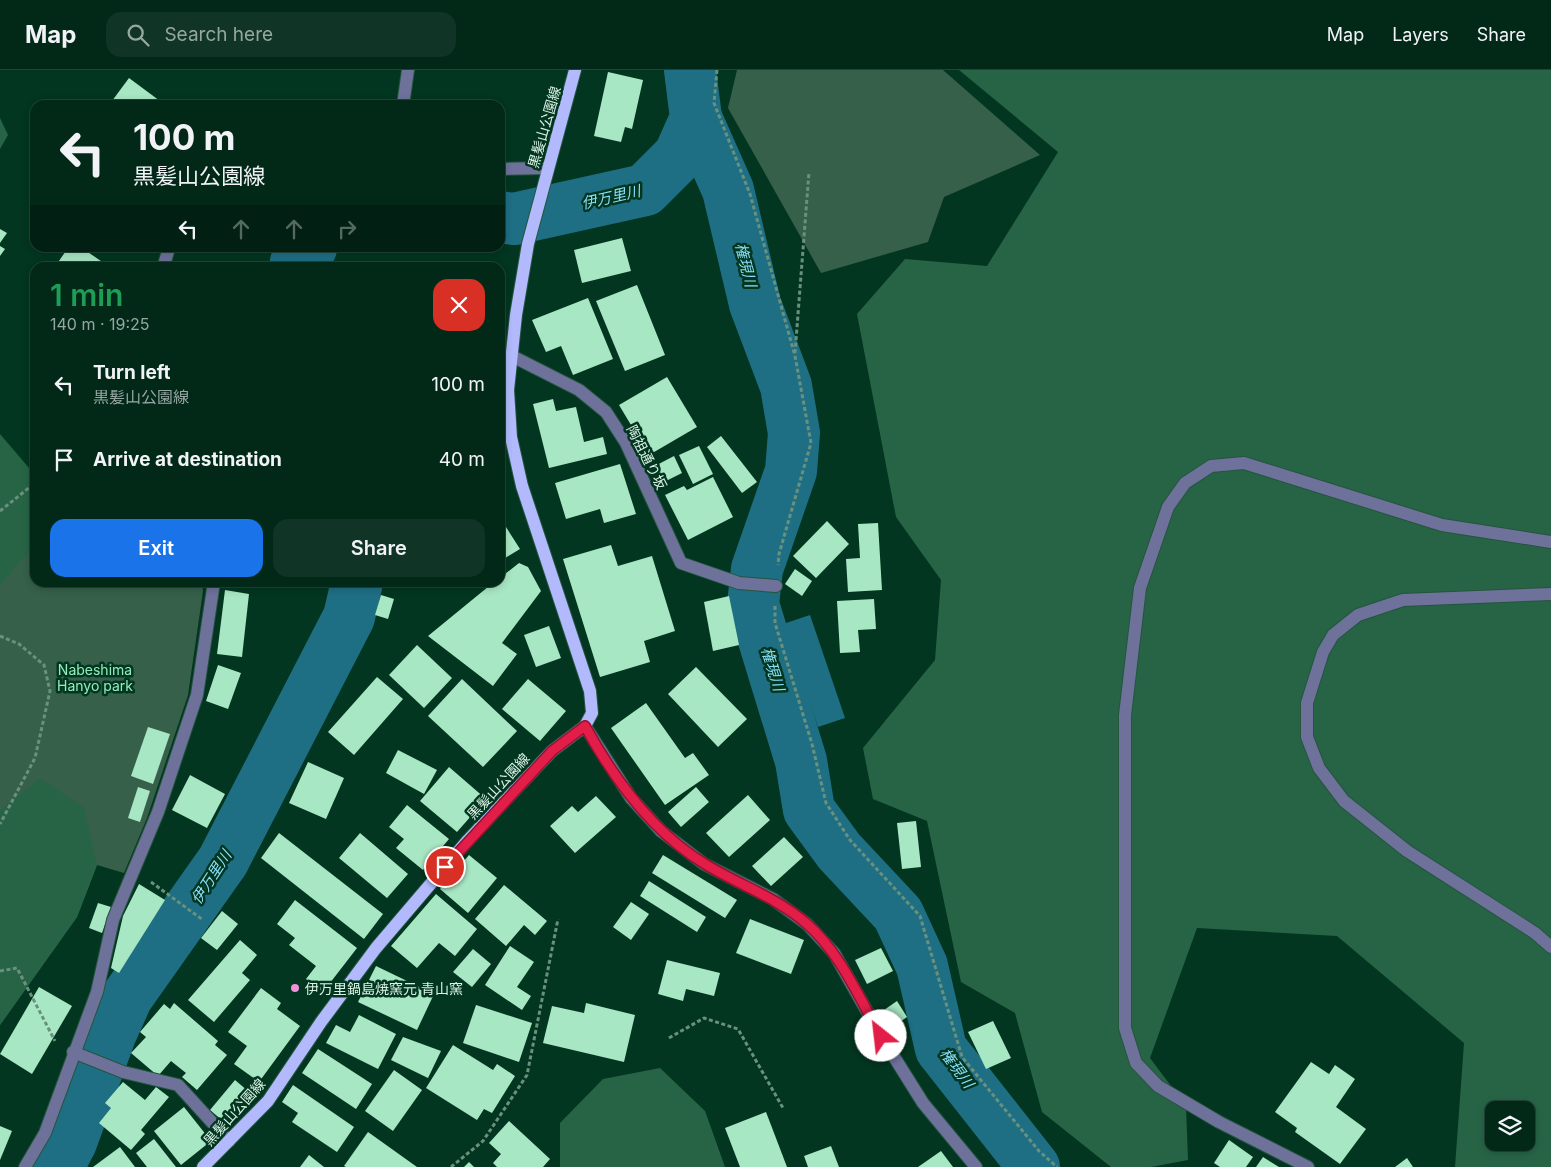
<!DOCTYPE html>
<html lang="en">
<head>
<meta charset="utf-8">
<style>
  :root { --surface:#022818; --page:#103425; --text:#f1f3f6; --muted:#96a6a2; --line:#234437; --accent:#1a73e8 }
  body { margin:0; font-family:Inter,"Noto Sans JP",sans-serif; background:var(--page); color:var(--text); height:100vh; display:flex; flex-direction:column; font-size:19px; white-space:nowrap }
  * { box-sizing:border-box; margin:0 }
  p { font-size:16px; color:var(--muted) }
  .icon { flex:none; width:28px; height:28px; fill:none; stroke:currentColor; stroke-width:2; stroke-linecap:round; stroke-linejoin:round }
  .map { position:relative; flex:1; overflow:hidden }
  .side { position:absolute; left:30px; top:192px; width:475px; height:325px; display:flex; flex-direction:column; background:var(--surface); border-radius:15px; box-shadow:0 2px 8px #0003,0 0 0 1px var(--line) }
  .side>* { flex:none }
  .banner { position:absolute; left:30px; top:30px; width:475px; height:152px; border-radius:15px; box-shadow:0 2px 8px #0003,0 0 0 1px var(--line); background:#022818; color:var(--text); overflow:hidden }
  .buttons { position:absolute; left:1485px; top:1031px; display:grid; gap:10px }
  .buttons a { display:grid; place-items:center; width:50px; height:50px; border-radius:10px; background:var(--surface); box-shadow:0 2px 8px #0003,0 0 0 1px var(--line); font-size:25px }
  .pin { position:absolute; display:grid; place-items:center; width:42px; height:42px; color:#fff; margin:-21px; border:2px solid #fff; border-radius:50%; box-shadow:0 1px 5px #0007 }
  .me { position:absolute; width:55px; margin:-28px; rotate:331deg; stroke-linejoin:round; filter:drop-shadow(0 0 4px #0008) }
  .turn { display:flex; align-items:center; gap:18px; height:105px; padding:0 20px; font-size:22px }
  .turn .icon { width:65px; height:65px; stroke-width:2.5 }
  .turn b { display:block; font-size:35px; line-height:42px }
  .lanes { display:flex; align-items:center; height:48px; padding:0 20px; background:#0003; justify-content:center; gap:25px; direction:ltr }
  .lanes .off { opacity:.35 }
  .round { display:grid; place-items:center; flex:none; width:52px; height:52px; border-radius:15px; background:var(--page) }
  .summary { display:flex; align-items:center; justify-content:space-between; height:85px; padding:0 20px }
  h1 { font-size:30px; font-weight:600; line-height:38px; color:#1e9e55 }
  .button { display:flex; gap:10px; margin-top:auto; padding:10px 20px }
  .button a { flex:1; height:58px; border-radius:15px; background:var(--accent); color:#fff; font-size:20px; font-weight:600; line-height:58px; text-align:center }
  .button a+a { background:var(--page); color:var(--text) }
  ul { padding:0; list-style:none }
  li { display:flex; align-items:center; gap:15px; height:75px; padding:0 20px }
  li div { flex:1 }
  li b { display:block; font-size:19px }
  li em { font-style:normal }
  header { display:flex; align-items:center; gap:30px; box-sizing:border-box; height:70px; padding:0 25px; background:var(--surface); border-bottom:1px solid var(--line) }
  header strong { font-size:24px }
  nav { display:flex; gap:28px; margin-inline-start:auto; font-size:18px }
  .search { width:350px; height:45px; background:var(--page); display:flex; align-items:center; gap:12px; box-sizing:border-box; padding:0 18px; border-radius:15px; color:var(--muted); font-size:19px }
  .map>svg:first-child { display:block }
  .green { fill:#366049 }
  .forest { fill:#276446; fill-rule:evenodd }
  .water { fill:#1f6f84 }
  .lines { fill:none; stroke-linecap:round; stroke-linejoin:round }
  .river { stroke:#1f6f84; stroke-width:52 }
  .building { fill:#a8e7c3 }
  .minor-casing { stroke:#25543f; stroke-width:14 }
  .major-casing { stroke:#25543f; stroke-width:14 }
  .path { stroke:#6a917e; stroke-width:3; stroke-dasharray:4 2.5; stroke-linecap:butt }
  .minor { stroke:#6e729b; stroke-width:12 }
  .major { stroke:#b2bafd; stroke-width:12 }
  .route-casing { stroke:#92132f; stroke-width:12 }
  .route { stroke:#e11d48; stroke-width:9 }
  .poi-dot { fill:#f391d6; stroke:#023620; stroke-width:2 }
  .labels { text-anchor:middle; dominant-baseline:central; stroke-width:5; stroke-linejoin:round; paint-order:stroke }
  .street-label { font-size:14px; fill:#daf2e3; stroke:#023620 }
  .park-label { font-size:14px; fill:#93edbb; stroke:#023620 }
  .poi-label { font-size:14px; fill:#daf2e3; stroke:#023620; text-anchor:start }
  .water-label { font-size:15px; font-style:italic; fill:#8adff8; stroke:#023620 }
</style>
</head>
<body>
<header>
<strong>Map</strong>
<div class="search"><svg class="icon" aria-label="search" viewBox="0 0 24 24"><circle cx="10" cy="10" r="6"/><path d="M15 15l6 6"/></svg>Search here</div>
<nav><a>Map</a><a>Layers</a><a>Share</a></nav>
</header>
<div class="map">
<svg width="1551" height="1097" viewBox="0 0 1551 1097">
  <rect width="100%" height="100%" fill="#023620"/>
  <g class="green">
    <polygon points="737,0 943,0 1040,85 944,127 928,172 821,203 728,38"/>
    <polygon points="35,427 35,512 202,513 203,521 188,625 147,748 124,803 97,795 77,847 0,955 0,463"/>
  </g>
  <g class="forest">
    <path d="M 959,0 L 1551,0 L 1551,1097 L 1455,1097 L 1464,973 L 1337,866 L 1197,858 L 1150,988 L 1186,1036 L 1188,1090 L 1151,1097 L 1111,1097 L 1042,1042 L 1015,943 L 961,912 L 927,751 L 873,729 L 863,678 L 935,590 L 941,510 L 896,447 L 857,244 L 905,189 L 987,196 L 1058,82 ZM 1494,1040 L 1526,1040 L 1526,1072 L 1494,1072 Z"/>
    <polygon points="0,48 8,65 0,79"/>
    <polygon points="0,364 35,405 35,474 0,515"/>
    <polygon points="40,708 84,738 97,795 77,847 0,955 0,740"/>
    <polygon points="660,998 705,1041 725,1097 560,1097 560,1053 603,1009"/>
  </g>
  <polygon class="water" points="810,545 845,648 818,657 783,554"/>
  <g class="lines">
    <g class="river">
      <polyline points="696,48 728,120 755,234 786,316 794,363 791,401 757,499 753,534 801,691 809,740 839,781 898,844 922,896 941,979 1034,1097"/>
      <polyline points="500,147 514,149 645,120 679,86 696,48 690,0"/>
      <polyline points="295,198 296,192 311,178"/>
      <polyline points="58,1097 71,1072 110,965 127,927 223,791 349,547 357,512"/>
    </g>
  </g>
  <g class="building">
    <polygon points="608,2 643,10 632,59 625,57 621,72 594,66"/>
    <polygon points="129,8 160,31 157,35 109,35"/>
    <polygon points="0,159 7,163 0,173"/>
    <polygon points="622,168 631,201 582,213 574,180"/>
    <polygon points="0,176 5,179 0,186"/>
    <polygon points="68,178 82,178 111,198 54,198"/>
    <polygon points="637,215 665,285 625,301 596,231"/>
    <polygon points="588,228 613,289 573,305 561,276 546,282 532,250"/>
    <polygon points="667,307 697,357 649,385 619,335"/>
    <polygon points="553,329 556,341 576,337 584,372 603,367 607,384 549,398 533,334"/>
    <polygon points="721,366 757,412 742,423 707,377"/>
    <polygon points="699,376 713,404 693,414 679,385"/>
    <polygon points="674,386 682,403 662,413 653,397"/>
    <polygon points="620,394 636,444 604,453 600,439 566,449 555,413"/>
    <polygon points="713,407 733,447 688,470 665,425 684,416 687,420"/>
    <polygon points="827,451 849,474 816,508 793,486"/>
    <polygon points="878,453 882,520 848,522 846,489 860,488 858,454"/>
    <polygon points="500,454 506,457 520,479 500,491"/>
    <polygon points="611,475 618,496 652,486 675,561 644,571 650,592 600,607 563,489"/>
    <polygon points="519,493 528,497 541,521 502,573 517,584 493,616 428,566 494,512 500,512 500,508"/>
    <polygon points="795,499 812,511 802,526 785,514"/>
    <polygon points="225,520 249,524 242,587 217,584"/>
    <polygon points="381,525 394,529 388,549 375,545"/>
    <polygon points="729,526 739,575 713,581 704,532"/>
    <polygon points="874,529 876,559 858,560 860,582 840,583 837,531"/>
    <polygon points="549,556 561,588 536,597 524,565"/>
    <polygon points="417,575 452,608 424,638 389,605"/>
    <polygon points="218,595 241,603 228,639 206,631"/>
    <polygon points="696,597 747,649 718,677 668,624"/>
    <polygon points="377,607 403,629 354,685 328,662"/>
    <polygon points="462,609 517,661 483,697 428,646"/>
    <polygon points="528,609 566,641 540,671 502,639"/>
    <polygon points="646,633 685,688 693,683 709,705 665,735 611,658"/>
    <polygon points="148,657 170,664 153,714 131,706"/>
    <polygon points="398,680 437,700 424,724 386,703"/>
    <polygon points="308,692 344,708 326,749 289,733"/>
    <polygon points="449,697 486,729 457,762 420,731"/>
    <polygon points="190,705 225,724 207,758 172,740"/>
    <polygon points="138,717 150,721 140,752 128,748"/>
    <polygon points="696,717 709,732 681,757 668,742"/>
    <polygon points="748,725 770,750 729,787 706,763"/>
    <polygon points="596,726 616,747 575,783 550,756 572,736 578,742"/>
    <polygon points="407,735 449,769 423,800 396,778 404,769 389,757"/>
    <polygon points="916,751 921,797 902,799 897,753"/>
    <polygon points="279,763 383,844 364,869 261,788"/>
    <polygon points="360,763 408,804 387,828 339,788"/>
    <polygon points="784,767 803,787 771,816 752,796"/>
    <polygon points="469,785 497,808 468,843 440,819"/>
    <polygon points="663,785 737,830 725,848 652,803"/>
    <polygon points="649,811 706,847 697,862 640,826"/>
    <polygon points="139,814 165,830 119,903 111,898 123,846"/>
    <polygon points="504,815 547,851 535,865 524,855 506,876 475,849"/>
    <polygon points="436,824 477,859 455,886 439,873 417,898 391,876"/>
    <polygon points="295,830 357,878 323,922 306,909 316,896 289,875 295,868 277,854"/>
    <polygon points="631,832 649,844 631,870 613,857"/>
    <polygon points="98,833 111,837 102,863 89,858"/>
    <polygon points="222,841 238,854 217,880 201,868"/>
    <polygon points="750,849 804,870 791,904 736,883"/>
    <polygon points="240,870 257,885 242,903 250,910 214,952 188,930"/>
    <polygon points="510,876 534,892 517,917 531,926 522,940 485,915"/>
    <polygon points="881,878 893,901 867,914 855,890"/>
    <polygon points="473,879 491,894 472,917 453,902"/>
    <polygon points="667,890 720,903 714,926 686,919 683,931 658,924"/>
    <polygon points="376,896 434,924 417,960 358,932"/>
    <polygon points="39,917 72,936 32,1004 0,984"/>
    <polygon points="261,918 281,933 277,939 300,956 259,1012 234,994 247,976 228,962"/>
    <polygon points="897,931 907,947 894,956 884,940"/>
    <polygon points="174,933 218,971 215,975 227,985 197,1020 182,1007 186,1003 171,991 158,1006 131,983 146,967 140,962 164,934 170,939"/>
    <polygon points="586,933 635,945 624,992 543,973 552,936 584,943"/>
    <polygon points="476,935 532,953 519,992 463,973"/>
    <polygon points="359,945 396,964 378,999 326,973 336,955 350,962"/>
    <polygon points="993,951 1011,988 986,999 968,962"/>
    <polygon points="403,967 441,981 428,1008 391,990"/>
    <polygon points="453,975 493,1000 497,994 515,1006 492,1043 484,1039 477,1050 426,1018"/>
    <polygon points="318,979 372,1014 356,1039 302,1003"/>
    <polygon points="1311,992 1329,1004 1335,995 1355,1009 1336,1037 1366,1059 1340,1094 1295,1062 1297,1058 1275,1042"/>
    <polygon points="394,1000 422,1020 393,1061 365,1041"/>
    <polygon points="235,1010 255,1027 230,1057 210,1040"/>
    <polygon points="123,1012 145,1030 156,1017 169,1027 141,1060 145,1064 131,1080 99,1053 111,1038 105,1033"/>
    <polygon points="293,1015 354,1057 337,1082 292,1052 298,1043 282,1032"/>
    <polygon points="184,1037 211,1071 181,1095 154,1061"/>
    <polygon points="766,1042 787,1097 740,1097 725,1058"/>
    <polygon points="509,1051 550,1089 543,1097 497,1097 493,1093 501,1084 489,1073"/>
    <polygon points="0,1056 12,1061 0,1090"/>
    <polygon points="368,1062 417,1097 346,1097 344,1096"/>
    <polygon points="154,1069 176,1097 147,1097 136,1083"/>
    <polygon points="1229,1070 1253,1087 1246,1097 1220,1097 1214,1093"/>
    <polygon points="831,1076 839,1097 808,1097 804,1086"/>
    <polygon points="120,1077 135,1097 93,1097"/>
    <polygon points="941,1081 953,1097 918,1097"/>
    <polygon points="309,1085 324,1097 300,1097"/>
    <polygon points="1263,1087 1279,1097 1256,1097"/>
    <polygon points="1407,1088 1413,1097 1395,1097"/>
    <polygon points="469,1092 474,1097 464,1097"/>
  </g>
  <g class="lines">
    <defs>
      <g id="minor">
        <polyline points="403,35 408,0"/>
        <polyline points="500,99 547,98"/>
        <polyline points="163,198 169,178"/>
        <polyline points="510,285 579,320 606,342 626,373 681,493 739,513 776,516"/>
        <polyline points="1551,524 1403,530 1358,545 1333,565 1323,582 1307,633 1307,667 1319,698 1344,731 1407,781 1535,863 1551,877"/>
        <polyline points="585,656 631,728 661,761 704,794 773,829 807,854 834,883 881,966 923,1033 976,1097"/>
        <polyline points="73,982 123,1002 178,1015 229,1071"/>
        <polyline points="25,1097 45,1063 97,922 113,850 158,742 197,625 214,512"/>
        <polyline points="1308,1097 1219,1052 1158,1016 1136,993 1125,958 1125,645 1140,518 1168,437 1185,413 1211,396 1244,393 1442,455 1551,472"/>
      </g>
      <polyline id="major" points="203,1097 268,1031 321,952 376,878 468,770 552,681 585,656 592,643 590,621 522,416 511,367 508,320 516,245 528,174 575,0"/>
    </defs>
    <use href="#minor" class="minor-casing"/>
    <use href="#major" class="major-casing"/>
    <g class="path">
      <polyline points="717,0 714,33 750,124 795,286 811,373 779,484 778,495"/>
      <polyline points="795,283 809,102"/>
      <polyline points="0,441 35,413"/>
      <polyline points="775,536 775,553 812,674 826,733 850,770 920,846 962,987 1039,1081 1057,1097"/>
      <polyline points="0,566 19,574 44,595 50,621 35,688 0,754"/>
      <polyline points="151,812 203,850"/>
      <polyline points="0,901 17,898 55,971"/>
      <polyline points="669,968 704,948 738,959 783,1038"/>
      <polyline points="451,1097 483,1071 527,1005 558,849"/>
    </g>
    <use href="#minor" class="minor"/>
    <use href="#major" class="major"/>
  </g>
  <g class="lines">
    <defs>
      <path id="route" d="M 445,797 L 552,681 L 585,656 C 614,709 652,762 705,794 C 739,815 776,827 806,853 C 840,882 859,928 881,966"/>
    </defs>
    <use href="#route" class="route-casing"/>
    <use href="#route" class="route"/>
  </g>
  <circle class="poi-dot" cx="295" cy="918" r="5"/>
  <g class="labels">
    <g class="street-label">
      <text transform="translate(544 57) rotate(-74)">黒髪山公園線</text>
      <text transform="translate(647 387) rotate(63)">陶祖通り坂</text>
      <text transform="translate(498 716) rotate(-47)">黒髪山公園線</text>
      <text transform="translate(234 1042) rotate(-48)">黒髪山公園線</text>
    </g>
    <g class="park-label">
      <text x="95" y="599">Nabeshima<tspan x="95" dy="16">Hanyo park</tspan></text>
    </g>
    <g class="poi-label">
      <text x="305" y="918">伊万里鍋島焼窯元 青山窯</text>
    </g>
    <g class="water-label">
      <text transform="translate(611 127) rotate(-13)">伊万里川</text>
      <text transform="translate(746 195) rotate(76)">権現川</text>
      <text transform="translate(773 599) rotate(73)">権現川</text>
      <text transform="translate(211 807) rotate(-57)">伊万里川</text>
      <text transform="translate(957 998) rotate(54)">権現川</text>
    </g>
  </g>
</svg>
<div class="buttons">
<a><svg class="icon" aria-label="layers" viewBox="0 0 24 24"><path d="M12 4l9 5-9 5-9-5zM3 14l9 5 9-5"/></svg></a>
</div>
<div class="pin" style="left:445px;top:797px;background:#d93025"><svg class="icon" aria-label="arrive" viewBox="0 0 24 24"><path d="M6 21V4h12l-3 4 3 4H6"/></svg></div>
<svg class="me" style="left:881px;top:966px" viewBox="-20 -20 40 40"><circle r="19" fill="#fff"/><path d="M0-13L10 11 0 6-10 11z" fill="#e11d48"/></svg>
<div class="banner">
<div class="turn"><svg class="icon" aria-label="left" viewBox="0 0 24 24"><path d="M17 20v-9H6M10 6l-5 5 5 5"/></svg><div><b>100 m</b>黒髪山公園線</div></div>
<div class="lanes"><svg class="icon" aria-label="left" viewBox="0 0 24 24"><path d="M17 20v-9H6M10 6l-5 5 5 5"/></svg><svg class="icon off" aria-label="ahead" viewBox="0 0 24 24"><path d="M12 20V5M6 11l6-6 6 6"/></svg><svg class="icon off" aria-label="ahead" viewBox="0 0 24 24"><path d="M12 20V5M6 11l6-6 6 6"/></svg><svg class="icon off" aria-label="right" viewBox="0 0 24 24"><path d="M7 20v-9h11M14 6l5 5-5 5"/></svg></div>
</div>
<section class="side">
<div class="summary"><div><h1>1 min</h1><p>140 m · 19:25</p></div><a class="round" style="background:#d93025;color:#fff"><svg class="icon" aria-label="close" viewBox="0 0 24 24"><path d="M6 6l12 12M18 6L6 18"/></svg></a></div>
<ul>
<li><svg class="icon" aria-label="left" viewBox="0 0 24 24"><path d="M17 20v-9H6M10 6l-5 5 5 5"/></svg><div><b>Turn left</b><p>黒髪山公園線</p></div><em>100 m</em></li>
<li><svg class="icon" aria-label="arrive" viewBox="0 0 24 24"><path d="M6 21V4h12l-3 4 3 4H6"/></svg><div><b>Arrive at destination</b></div><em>40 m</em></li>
</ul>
<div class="button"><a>Exit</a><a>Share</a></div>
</section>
</div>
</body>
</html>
